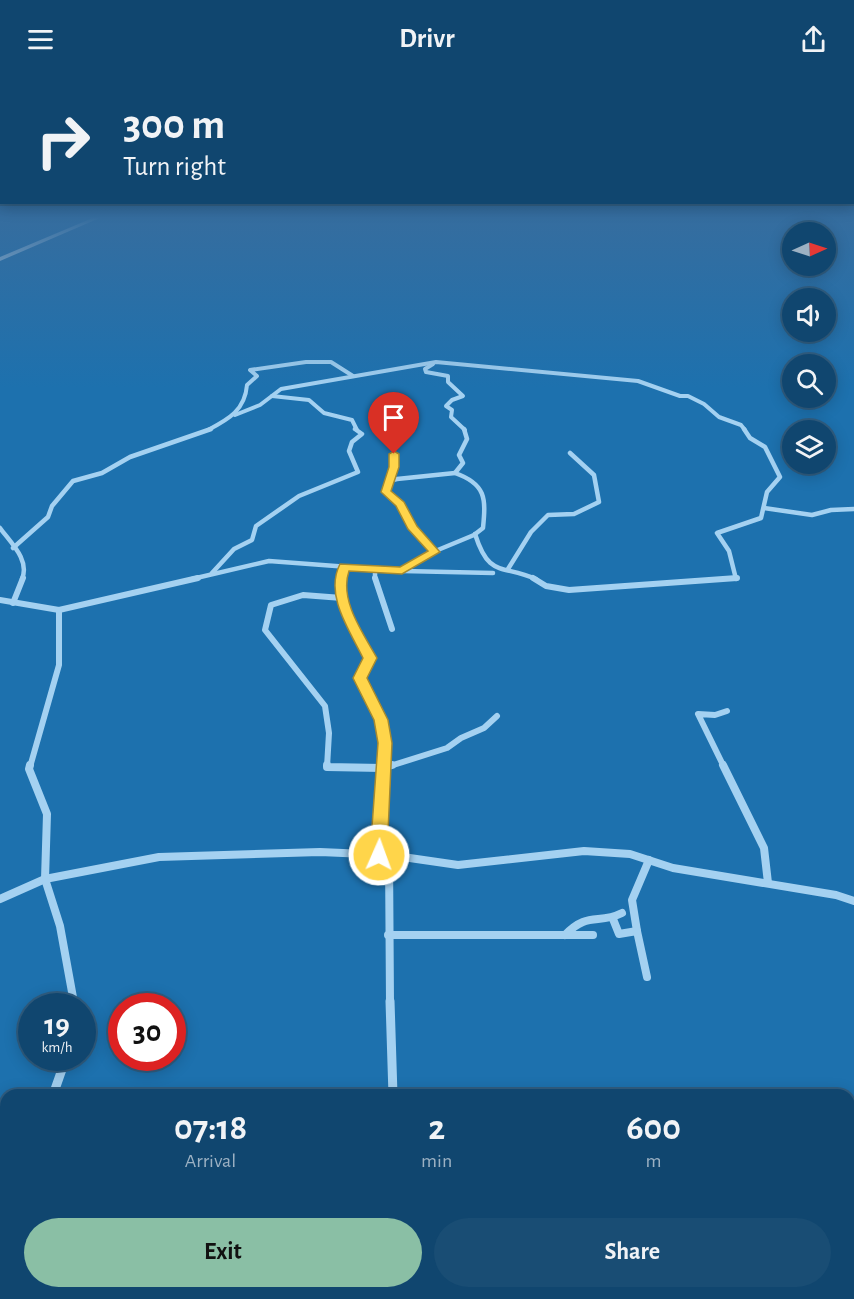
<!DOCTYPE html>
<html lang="en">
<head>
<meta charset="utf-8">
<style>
  :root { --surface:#10466f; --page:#194d74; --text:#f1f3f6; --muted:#9cb1c3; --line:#305e82; --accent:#8abfa5 }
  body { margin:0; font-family:"Alegreya Sans",sans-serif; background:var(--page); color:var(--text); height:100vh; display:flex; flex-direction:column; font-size:22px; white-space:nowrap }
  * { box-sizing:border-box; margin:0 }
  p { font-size:20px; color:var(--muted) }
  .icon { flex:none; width:33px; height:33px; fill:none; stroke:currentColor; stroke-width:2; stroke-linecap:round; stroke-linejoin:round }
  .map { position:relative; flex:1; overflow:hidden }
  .drawer { position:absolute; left:0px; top:1011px; width:855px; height:210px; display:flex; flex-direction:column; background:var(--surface); border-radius:18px 18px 0 0; box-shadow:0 3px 15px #0003,0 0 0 2px var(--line) }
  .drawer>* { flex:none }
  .guide { position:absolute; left:0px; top:0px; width:855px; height:126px; box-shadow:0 3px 15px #0003,0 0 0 2px var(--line); background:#10466f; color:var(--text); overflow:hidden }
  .needle { width:39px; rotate:87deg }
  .tools { position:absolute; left:782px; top:144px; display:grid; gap:12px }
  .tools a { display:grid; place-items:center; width:54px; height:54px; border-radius:50%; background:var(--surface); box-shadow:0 3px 15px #0003,0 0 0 2px var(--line); font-size:30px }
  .speed { position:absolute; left:18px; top:915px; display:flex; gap:12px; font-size:30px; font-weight:700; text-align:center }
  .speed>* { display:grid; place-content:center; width:78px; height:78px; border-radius:50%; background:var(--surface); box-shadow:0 3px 15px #0003,0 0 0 2px var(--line); line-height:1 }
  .speed small { font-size:15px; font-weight:400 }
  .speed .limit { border:9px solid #d22; background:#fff; color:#111 }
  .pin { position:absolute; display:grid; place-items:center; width:51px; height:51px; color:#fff; margin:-62px -26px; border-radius:50% 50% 50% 0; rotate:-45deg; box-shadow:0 0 6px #0007 }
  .pin .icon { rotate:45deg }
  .me { position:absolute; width:66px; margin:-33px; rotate:2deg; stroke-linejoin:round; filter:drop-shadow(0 0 4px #0008) }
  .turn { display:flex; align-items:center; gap:21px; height:126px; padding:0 24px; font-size:27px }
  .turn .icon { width:78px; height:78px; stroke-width:2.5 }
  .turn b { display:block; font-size:42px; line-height:51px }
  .eta { display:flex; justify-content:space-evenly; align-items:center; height:102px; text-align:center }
  .eta b { font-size:36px; font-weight:700; line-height:42px }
  .cta { display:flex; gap:12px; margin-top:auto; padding:12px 24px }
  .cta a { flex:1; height:69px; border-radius:36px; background:var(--accent); color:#111; font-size:24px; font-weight:700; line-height:69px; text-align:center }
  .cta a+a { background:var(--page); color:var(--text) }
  header { display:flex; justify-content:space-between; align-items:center; height:78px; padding:0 24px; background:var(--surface); font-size:27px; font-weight:700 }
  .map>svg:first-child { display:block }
  .green { fill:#1d71ae; fill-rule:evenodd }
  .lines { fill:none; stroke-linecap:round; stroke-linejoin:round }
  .minor-far4 { stroke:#a4d1f1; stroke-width:4 }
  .minor-far3 { stroke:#a4d1f1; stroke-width:4.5 }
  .minor-far2 { stroke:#a4d1f1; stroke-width:6 }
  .minor-far1 { stroke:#a4d1f1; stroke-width:8 }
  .minor { stroke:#a4d1f1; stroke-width:9 }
  .primary { fill:#eff7ff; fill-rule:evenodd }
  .route { fill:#ffd54a; stroke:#a68a30; stroke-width:1.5 }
</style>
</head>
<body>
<header><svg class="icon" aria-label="menu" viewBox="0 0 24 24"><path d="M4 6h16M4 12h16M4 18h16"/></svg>Drivr<svg class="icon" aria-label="share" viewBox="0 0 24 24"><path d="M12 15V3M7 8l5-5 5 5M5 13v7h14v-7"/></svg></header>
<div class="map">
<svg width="854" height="1221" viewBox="0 0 854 1221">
  <rect width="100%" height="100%" fill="#155d94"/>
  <path class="green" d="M 0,139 L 854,139 L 854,1221 L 0,1221 ZM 792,154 L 825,154 L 825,188 L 792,188 ZM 792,220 L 825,220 L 825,254 L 792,254 ZM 792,286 L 825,286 L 825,320 L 792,320 ZM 792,352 L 825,352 L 825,386 L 792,386 ZM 32,928 L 82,928 L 82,980 L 32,980 ZM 122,928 L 172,928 L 172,980 L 122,980 ZM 6,1017 L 849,1017 L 849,1215 L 6,1215 Z"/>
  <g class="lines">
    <g class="minor-far4">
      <polyline points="433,286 425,291 426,294 448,298 448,304 463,318 452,322 446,328 452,332 451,339 465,352"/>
      <polyline points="272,318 309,322 324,335 352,342 357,352"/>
      <polyline points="235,337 260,327 281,311 436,284 638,303 680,318 688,318 704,326 719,339 741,347 745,352"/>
      <path d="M 208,352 C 229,341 245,332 247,307 L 257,298 L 250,292 L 306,284 L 331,284 L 353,298"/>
    </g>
    <g class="minor-far3">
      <polyline points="389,403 394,389 394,376"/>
      <polyline points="764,430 812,437 831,432 854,431"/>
      <path d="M 0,450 C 11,465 30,482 22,501"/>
      <path d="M 475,456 C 489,500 501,486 536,501"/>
      <polyline points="13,470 48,439 52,428 73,403 102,395 130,379 211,351"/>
      <polyline points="435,474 412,449 401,426 386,414 389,403 397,401 455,395"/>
      <polyline points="375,491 375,501"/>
      <polyline points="508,491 531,454 548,437 574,436 599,424 594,397 570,375"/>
      <polyline points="403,493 493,495"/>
      <polyline points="212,495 234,471 252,462 256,448 299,418 358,394 349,373 352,364 362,356 355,351"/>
      <path d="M 192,501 L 269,483 L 402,493 L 433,474 L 474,457 L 483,450 C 486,420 486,406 455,395 L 463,385 L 459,377 L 467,361 L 464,351"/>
      <polyline points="342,501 345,489"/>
      <polyline points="736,501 729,473 717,455 761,440 767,414 780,399 765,369 750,360 744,351"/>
    </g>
    <g class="minor-far2">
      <path d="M 343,500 C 341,529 357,554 370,580 L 360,600 C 377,635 386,649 384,689"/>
      <polyline points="375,500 392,551"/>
      <polyline points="533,500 546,508 569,512 737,500"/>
      <polyline points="0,522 59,532 198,500"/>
      <polyline points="13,525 23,500"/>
      <polyline points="30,689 59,587 59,532"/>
      <polyline points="327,689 329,655 325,628 265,552 271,527 303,517 342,520"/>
      <polyline points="387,689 447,670 461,660 484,650 497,638"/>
      <polyline points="724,689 698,636 715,637 727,633"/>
    </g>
    <g class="minor-far1">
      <polyline points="30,687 29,691 47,736 45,801 60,848 74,925"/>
      <polyline points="327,687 327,689 382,690 392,687"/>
      <polyline points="723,687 764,770 768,805"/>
      <polyline points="379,777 384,687"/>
      <polyline points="389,777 390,925"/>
      <polyline points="0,821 45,801 159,779 320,774 389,777 458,787 584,773 630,776 673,790 836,817 854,823"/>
      <polyline points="613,841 619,856 637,853 647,899"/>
      <polyline points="637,853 632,822 649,782"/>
      <polyline points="388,857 593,857"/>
      <path d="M 565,857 C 588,833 598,847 622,835"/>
    </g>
    <g class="minor">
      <polyline points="74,923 75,928"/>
      <polyline points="390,923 393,1017"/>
      <polyline points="53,1017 66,980"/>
      <polyline points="39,1215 40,1221"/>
      <polyline points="400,1215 400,1221"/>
    </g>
    <polygon class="primary" points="95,139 102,139 0,183 0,179"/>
  </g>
  <linearGradient id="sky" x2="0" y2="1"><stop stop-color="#0c3351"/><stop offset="0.45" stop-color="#356d9f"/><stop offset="1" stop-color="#356d9f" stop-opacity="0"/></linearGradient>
  <rect width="854" height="310" fill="url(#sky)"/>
  <path class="route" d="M 394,373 L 399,376 L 399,389 L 391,413 L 404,424 L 417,448 L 440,474 L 402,496 L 349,493 C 339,522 363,555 377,580 L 367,600 L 388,642 L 392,665 L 387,777 L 384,781 L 379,783 L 373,781 L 370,777 L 378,665 L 374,642 L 353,600 L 363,580 C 350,553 324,517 340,486 L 400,489 L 428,473 L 408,451 L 396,428 L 381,414 L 389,389 L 389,376 Z"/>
</svg>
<div class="tools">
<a><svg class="needle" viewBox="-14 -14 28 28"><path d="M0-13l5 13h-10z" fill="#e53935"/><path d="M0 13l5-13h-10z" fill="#9cb1c3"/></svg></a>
<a><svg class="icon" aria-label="sound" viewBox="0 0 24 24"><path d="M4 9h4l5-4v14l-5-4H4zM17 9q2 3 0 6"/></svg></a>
<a><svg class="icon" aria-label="search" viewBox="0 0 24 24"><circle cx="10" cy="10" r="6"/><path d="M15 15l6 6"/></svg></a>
<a><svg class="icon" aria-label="layers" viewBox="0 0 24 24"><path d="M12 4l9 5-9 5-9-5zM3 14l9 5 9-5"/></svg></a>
</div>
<div class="speed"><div>19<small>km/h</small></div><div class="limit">30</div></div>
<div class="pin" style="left:394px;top:376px;background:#d93025"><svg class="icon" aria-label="arrive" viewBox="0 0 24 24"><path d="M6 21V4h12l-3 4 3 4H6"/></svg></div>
<svg class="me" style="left:379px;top:777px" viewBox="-20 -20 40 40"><circle r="17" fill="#ffd54a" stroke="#fff" stroke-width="3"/><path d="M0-11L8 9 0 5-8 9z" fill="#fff"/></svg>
<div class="guide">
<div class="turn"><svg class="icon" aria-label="right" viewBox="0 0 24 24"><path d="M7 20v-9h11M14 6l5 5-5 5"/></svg><div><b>300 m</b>Turn right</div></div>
</div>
<section class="drawer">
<div class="eta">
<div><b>07:18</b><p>Arrival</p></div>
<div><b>2</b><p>min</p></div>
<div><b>600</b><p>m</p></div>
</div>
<div class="cta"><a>Exit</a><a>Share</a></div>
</section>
</div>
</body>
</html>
